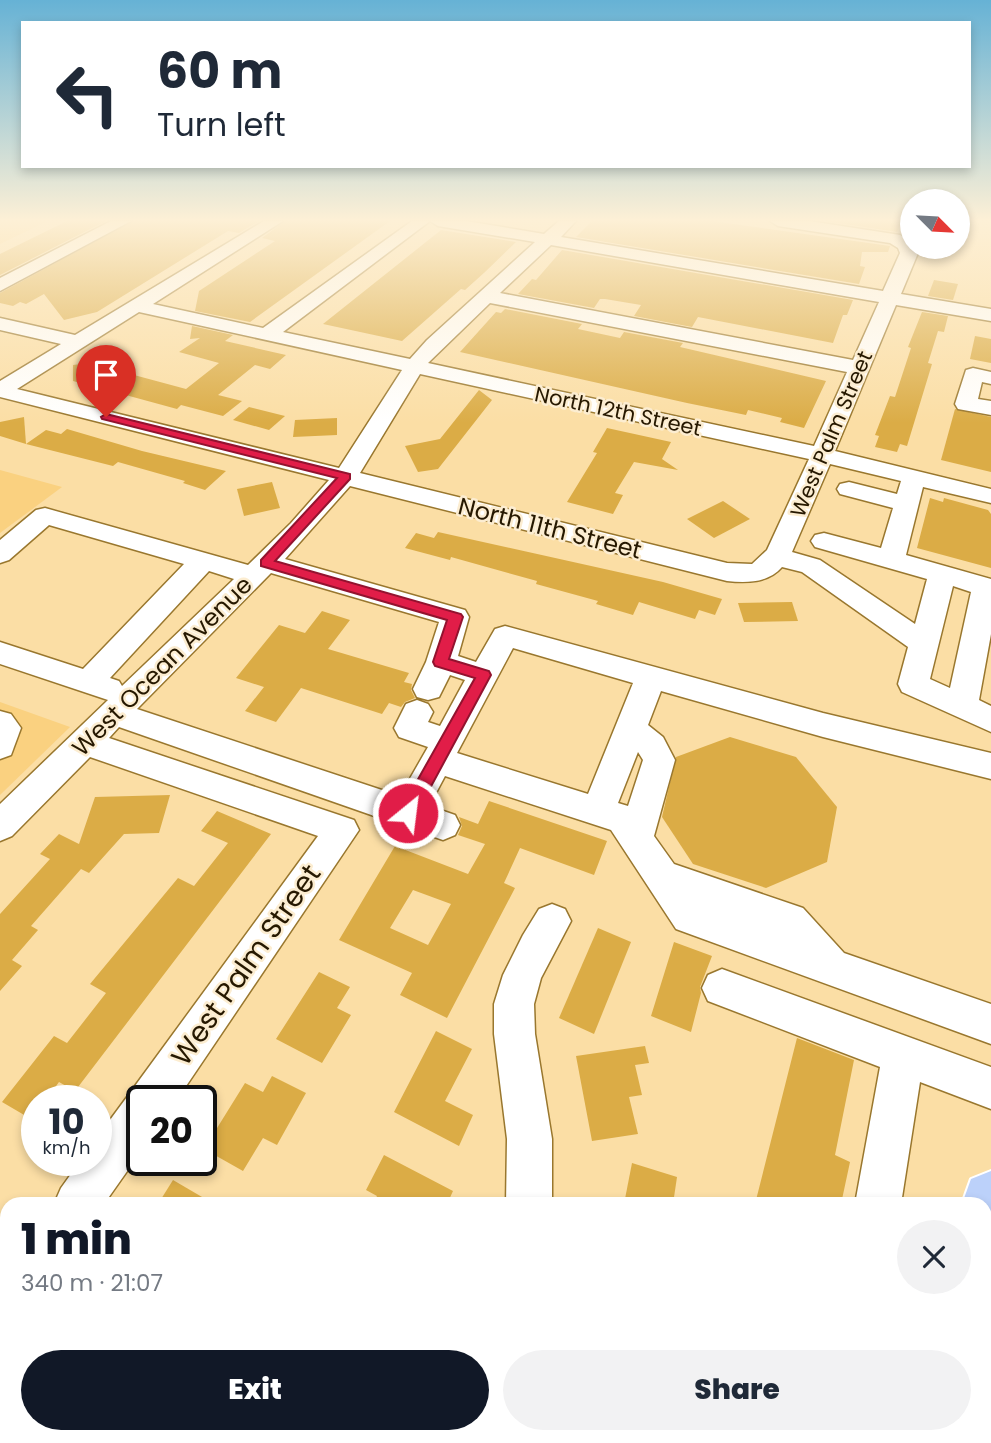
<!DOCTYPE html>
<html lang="en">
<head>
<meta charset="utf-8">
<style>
  :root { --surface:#fff; --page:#f2f2f3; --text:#1f2937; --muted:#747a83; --accent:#111827 }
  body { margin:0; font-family:Poppins,sans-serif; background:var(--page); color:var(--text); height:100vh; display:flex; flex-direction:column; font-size:26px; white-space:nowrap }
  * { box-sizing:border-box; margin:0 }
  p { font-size:23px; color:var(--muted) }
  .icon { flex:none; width:38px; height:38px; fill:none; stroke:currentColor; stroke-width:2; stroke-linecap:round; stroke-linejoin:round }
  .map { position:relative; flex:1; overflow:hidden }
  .sheet { position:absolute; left:0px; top:1197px; width:992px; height:247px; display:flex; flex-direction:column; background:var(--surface); border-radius:21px 21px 0 0; box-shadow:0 4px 10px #0003 }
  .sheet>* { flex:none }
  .guide { position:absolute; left:21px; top:21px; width:950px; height:147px; border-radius:0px; box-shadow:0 4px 10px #0003; background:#fff; color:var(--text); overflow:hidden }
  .needle { width:46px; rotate:114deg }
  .controls { position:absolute; left:900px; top:189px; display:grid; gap:14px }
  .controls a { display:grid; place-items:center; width:70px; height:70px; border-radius:50%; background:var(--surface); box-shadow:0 4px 10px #0003; font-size:35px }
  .speed { position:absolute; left:21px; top:1085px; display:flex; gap:14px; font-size:35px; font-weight:700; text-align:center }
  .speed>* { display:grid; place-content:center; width:91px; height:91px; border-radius:50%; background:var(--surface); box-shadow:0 4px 10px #0003; line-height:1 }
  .speed small { font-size:18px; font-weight:400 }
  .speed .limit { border:4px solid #111; border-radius:10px; background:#fff; color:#111 }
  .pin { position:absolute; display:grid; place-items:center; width:60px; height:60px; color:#fff; margin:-72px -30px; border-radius:50% 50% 50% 0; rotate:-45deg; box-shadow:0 0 7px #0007 }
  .pin .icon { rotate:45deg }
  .me { position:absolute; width:77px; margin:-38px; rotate:29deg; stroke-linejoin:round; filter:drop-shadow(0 0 5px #0008) }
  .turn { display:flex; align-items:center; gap:24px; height:147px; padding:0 21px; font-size:32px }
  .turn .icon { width:91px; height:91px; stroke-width:2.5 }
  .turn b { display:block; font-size:49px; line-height:60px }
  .round { display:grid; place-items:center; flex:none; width:74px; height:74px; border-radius:37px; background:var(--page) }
  .summary { display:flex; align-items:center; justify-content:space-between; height:119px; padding:0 21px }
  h1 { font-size:42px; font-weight:800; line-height:52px; color:var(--accent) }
  .button { display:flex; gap:14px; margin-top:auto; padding:14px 21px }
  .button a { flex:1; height:80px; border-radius:42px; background:var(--accent); color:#fff; font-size:28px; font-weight:800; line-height:80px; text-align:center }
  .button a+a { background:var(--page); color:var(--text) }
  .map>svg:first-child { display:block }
  .built { fill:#fad180 }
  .building { fill:#dbac46; fill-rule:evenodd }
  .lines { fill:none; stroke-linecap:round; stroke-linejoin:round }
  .minor-casing { stroke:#99772e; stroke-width:3 }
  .major-casing { stroke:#fff; stroke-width:4 }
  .minor { fill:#fff; fill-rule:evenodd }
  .major { fill:#bcd1fa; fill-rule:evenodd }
  .route { fill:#e11d48; stroke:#92132f; stroke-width:2 }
  .labels { text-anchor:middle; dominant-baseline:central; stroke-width:5; stroke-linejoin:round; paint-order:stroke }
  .far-street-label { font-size:21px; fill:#261800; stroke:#fcedd1 }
  .street-label { font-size:24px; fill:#261800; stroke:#fcedd1 }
  .near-street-label { font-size:28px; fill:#261800; stroke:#fcedd1 }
</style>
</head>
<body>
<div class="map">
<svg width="991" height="1443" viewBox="0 0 991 1443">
  <rect width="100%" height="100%" fill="#fbdea5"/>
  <g class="built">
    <polygon points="0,221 48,221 0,244"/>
    <polygon points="0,470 62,487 0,533"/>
    <polygon points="0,702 70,727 0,795"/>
  </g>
  <g class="building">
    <polygon points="67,221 106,221 0,275 0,254"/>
    <polygon points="133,221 259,221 239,233 228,231 97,312 64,320 44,294 26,304 20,302 13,306 0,303 0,293"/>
    <polygon points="285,221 390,221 250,322 195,311 199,291 275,241 262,238"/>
    <polygon points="592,221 712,221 890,246 888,252 862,252 860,266 865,267 859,284 576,237"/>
    <polygon points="825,221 902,221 897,232"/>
    <polygon points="441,230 516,242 485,272 465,290 461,289 402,341 323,324"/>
    <polygon points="562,250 853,300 847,315 843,315 833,343 698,317 692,327 634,316 641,305 605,299 600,299 594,308 518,294 532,279 536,280"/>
    <polygon points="934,280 958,284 953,300 928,296"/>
    <polygon points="505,309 582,324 578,329 620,338 624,332 683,343 680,347 826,381 804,428 780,422 782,418 748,410 746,415 687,403 460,352 496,312 501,313"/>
    <polygon points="922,312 948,316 944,332 938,331 928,363 932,364 907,446 900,444 897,452 875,447 879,436 875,435 890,396 895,397 911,348 908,347"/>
    <polygon points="192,326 233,335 225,341 286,355 270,369 255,365 218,395 242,401 223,416 181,405 177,409 111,391 134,375 186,389 219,363 179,352 200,338 190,339"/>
    <polygon points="975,336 991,339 991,363 970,359"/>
    <polygon points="88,363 99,366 99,388 73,381 73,365"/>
    <polygon points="479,390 492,400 438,469 418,472 405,446 440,439"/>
    <polygon points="249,407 285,416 269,430 233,420"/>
    <polygon points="955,409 991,417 991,472 941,460"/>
    <polygon points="24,417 26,444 0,436 0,422"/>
    <polygon points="337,418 337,435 293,437 295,420"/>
    <polygon points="607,428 671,442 662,459 678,470 634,462 615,493 623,495 613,514 567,502 597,453 593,452"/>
    <polygon points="67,429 142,451 226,471 205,490 183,483 185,481 118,462 113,466 26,444 46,430 61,434"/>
    <polygon points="272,482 280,508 244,516 237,489"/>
    <polygon points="930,498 943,502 944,498 988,510 991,514 991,568 917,548"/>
    <polygon points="723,501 750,519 714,538 687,519"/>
    <polygon points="438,532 663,582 722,599 715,615 699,610 695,619 639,602 633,615 596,604 598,601 536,584 537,581 451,557 450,560 405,548 416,533 434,538"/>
    <polygon points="792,602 798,621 744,622 738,603"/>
    <polygon points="322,611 350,620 328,649 409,673 404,682 412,684 411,690 415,698 405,702 401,707 389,703 382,714 301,688 276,722 245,711 264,687 236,678 279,625 305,633"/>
    <polygon points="730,737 796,757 837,807 827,862 766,888 693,864 662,817 676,757"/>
    <polygon points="170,795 159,833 124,834 89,873 81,869 31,926 38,930 12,960 22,966 0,991 0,914 50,859 40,854 59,834 79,844 95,797"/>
    <path d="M 489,801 L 607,841 L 594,875 L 520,848 L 504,883 L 515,888 L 447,1018 L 400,995 L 412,973 L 339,940 L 395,846 L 468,874 L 485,844 L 458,835 L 462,826 L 459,817 L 478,824 ZM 413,890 L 451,904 L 428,945 L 390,928 Z"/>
    <polygon points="217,811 271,834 75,1091 59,1082 45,1101 37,1101 37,1112 31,1119 2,1102 54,1036 67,1043 106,993 90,984 178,878 194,886 228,843 201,831"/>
    <polygon points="598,928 631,942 594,1034 559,1018"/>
    <polygon points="674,942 712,956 700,987 701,993 691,1032 651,1016"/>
    <polygon points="319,972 350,987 337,1008 351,1015 322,1063 276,1039"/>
    <polygon points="436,1031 472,1049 445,1101 473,1115 459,1146 394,1112"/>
    <polygon points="797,1038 854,1060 835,1155 850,1162 841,1204 755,1204"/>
    <polygon points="645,1046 649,1063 635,1065 642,1095 629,1097 638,1134 592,1141 576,1056"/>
    <polygon points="272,1076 306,1093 277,1145 263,1138 243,1171 204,1149 245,1083 263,1092"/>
    <polygon points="384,1155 453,1191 447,1204 373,1204 377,1196 366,1190"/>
    <polygon points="632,1163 677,1177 673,1204 624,1204"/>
    <polygon points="173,1180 214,1204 158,1204"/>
  </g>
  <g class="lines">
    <defs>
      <g id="minor">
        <polygon points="111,221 131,221 0,291 0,278"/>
        <path d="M 264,221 L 283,221 L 153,304 L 263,328 L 412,221 L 466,221 L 544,234 L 559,221 L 576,221 L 561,237 L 883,291 L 900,253 L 898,248 L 890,243 L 778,226 L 770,221 L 809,221 L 900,235 L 912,241 L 912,247 L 915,247 L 918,253 L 901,294 L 991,309 L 991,321 L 896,305 L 835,451 L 991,489 L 991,503 L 923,487 L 906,555 L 991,579 L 991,634 L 979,700 L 991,706 L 991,732 L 902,692 L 898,684 L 908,647 L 802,572 L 782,567 C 768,583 747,583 727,581 L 350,486 L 285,559 L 465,610 L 469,617 L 458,656 L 476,662 L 495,629 L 505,626 L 823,713 L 991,753 L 991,779 L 823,737 L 661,691 L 648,725 L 663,737 L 675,760 L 654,836 L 674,864 L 803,908 L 844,953 L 991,1004 L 991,1044 L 676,929 L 611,830 L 445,776 L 429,806 L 455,815 L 460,825 L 455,835 L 443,840 L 119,727 L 109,738 L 354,820 L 359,830 L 176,1101 L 142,1101 L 142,1150 L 104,1204 L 54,1204 L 61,1188 L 81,1160 L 96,1160 L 96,1139 L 127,1097 L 131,1095 L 135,1086 L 318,836 L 90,757 L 12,836 L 0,841 L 0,804 L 108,700 L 0,664 L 0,642 L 83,669 L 184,564 L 49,525 L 9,560 L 0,563 L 0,540 L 36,510 L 45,508 L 248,565 L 291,523 L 329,480 L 0,397 L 0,381 L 61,344 L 0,330 L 0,318 L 75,335 ZM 430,221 L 438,226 L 535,242 L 427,340 L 410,359 L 283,332 ZM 551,245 L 879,302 L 853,360 L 500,293 ZM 490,303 L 847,372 L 814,446 L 428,363 ZM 139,312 L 402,370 L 339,468 L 17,389 ZM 420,374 L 809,459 L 767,550 L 752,564 L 727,563 L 360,473 ZM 830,464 L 901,481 L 897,494 L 849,482 L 840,484 L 837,489 L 840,494 L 893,508 L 881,548 L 824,533 L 815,535 L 811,541 L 815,547 L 927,579 L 915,624 L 820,560 L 792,552 ZM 209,571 L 234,579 L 122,686 L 119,681 L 110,678 ZM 271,573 L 439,622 L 426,662 L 413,689 L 417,697 L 428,700 L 439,697 L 450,675 L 465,680 L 440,726 L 428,722 L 433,712 L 428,704 L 417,700 L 406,704 L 394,728 L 399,737 L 428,747 L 400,796 L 137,709 ZM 953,586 L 971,592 L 950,688 L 930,679 ZM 513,648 L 633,683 L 588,794 L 457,753 ZM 638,752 L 643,760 L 628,806 L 618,803 Z"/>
        <polygon points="973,368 991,372 991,384 982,382 978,399 991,401 991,415 958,409 955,404 966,370"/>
        <polygon points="0,711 11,714 21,728 11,755 0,759"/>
        <polygon points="552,904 565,909 571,921 541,978 534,1004 535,1034 552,1139 552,1204 506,1204 507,1139 494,1034 494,1004 503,975 523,935 539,909"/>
        <polygon points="722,969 991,1067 991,1109 920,1082 901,1204 855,1204 880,1067 708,1001 702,988 708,975"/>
        <polygon points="7,1278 7,1334 0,1337 0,1280"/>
        <polygon points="411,1437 465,1437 462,1443 408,1443"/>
        <polygon points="846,1437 908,1437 911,1443 849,1443"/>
      </g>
      <g id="major">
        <polygon points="991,1171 991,1277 985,1280 985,1204 962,1204 971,1179"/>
        <polygon points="985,1413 991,1422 991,1443 931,1443 933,1437 985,1437"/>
      </g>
    </defs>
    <use href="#minor" class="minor-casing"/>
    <use href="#major" class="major-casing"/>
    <use href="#minor" class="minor"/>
    <use href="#major" class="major"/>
  </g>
  <linearGradient id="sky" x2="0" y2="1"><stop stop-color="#66b2d5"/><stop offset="0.52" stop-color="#fdf0d6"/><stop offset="1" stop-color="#fdf0d6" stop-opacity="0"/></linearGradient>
  <rect width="991" height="423" fill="url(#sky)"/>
  <polygon class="route" points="106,414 350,474 350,479 275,561 461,614 463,617 449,659 489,671 491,675 414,818 408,820 402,818 399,813 475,678 435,666 433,662 447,620 261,566 261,560 337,478 102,419 101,417"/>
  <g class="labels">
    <g class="far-street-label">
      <text transform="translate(618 411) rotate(12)">North 12th Street</text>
      <text transform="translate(831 434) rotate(-67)">West Palm Street</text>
    </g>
    <g class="street-label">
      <text transform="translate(550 528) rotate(14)">North 11th Street</text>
      <text transform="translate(162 666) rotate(-45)">West Ocean Avenue</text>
    </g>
    <g class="near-street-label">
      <text transform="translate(246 965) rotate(-55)">West Palm Street</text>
    </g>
  </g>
</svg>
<div class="controls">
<a><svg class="needle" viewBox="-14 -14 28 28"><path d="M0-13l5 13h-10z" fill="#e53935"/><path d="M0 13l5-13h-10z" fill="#747a83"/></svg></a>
</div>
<div class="speed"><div>10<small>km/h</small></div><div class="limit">20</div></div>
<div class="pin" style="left:106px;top:417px;background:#d93025"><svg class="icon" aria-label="arrive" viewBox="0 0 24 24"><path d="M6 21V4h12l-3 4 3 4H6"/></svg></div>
<svg class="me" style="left:408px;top:813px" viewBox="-20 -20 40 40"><circle r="17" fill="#e11d48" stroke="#fff" stroke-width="3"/><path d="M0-11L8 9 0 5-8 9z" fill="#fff"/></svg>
<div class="guide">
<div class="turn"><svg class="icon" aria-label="left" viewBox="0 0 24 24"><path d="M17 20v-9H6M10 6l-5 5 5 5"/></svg><div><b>60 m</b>Turn left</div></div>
</div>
<section class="sheet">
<div class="summary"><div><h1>1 min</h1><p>340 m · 21:07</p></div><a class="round"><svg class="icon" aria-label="close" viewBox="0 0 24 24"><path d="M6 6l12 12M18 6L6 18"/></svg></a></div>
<div class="button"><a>Exit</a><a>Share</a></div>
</section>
</div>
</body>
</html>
